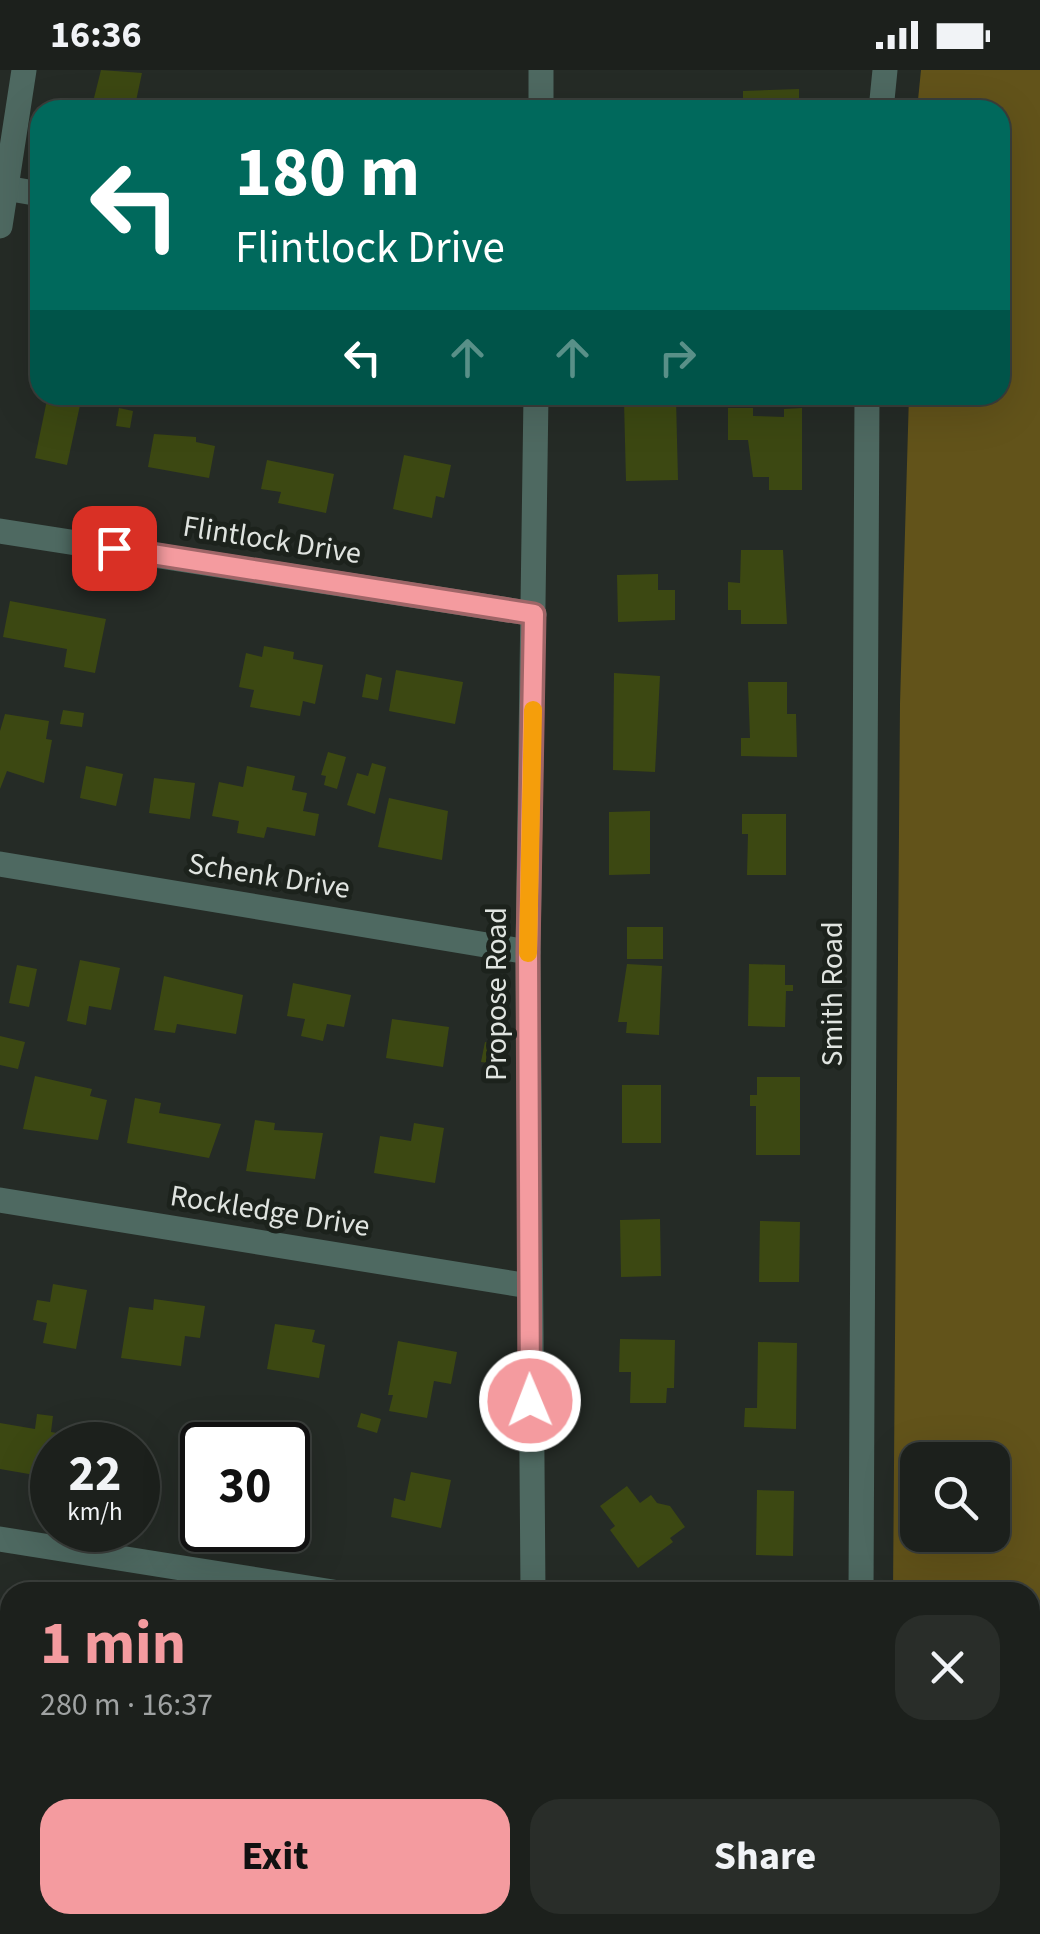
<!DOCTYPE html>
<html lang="en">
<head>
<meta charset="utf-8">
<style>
  :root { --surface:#1c201c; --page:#292d29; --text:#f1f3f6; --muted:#a0a3a3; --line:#3a3e3b; --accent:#f49b9f }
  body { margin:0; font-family:"Source Sans 3",sans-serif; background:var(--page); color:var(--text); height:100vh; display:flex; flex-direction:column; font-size:38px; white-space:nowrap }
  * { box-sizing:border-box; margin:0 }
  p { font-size:32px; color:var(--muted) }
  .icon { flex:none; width:55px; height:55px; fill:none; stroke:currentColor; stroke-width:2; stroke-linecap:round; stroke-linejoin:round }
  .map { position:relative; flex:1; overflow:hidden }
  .panel { position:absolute; left:0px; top:1512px; width:1040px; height:352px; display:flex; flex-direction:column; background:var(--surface); border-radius:30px 30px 0 0; box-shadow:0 10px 40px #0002,0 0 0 2px var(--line) }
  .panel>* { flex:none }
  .top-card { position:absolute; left:30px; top:30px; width:980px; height:305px; border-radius:30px; box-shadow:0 10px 40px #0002,0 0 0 2px var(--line); background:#00695c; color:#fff; overflow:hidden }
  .controls { position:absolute; left:900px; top:1372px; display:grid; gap:20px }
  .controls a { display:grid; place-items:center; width:110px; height:110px; border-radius:20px; background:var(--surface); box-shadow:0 10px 40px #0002,0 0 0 2px var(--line); font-size:50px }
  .speed { position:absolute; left:30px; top:1352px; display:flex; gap:20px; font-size:50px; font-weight:700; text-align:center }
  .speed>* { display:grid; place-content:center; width:130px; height:130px; border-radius:50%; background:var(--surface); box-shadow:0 10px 40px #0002,0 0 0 2px var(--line); line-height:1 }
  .speed small { font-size:25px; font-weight:400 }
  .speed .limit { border:5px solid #111; border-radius:15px; background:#fff; color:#111 }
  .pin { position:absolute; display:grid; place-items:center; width:85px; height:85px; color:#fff; margin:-42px; border-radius:20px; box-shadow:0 5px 15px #0006 }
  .me { position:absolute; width:110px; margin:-55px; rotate:359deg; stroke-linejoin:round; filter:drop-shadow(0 0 8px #0008) }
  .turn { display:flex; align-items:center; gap:35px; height:210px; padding:0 40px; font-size:45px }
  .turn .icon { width:130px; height:130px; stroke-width:2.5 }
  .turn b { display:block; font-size:70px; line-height:85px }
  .lanes { display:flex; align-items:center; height:95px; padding:0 40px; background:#0003; justify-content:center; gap:50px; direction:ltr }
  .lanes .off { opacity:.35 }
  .round { display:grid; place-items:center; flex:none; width:105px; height:105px; border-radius:30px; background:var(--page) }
  .overview { display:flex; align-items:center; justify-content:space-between; height:170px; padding:0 40px }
  h1 { font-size:60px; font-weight:700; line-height:75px; color:var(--accent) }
  .action { display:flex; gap:20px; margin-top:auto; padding:20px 40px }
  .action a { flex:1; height:115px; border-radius:30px; background:var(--accent); color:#111; font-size:40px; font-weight:700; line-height:115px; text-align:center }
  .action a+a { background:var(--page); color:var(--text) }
  .status { display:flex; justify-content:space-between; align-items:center; height:70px; padding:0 50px; background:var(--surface); direction:ltr }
  .status svg { height:28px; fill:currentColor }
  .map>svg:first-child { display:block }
  .forest { fill:#62531a; fill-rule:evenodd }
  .building { fill:#3c4812 }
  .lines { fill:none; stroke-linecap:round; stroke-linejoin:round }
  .minor { stroke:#4e6961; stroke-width:25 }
  .tertiary { stroke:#4e6961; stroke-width:25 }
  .route-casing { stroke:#9f6567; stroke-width:25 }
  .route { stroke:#f49b9f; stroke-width:18 }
  .slow { stroke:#f59e0b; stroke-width:18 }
  .labels { text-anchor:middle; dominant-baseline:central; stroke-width:10; stroke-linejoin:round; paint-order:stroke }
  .street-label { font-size:30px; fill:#e0e4e0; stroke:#1c221c }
</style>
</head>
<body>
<div class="status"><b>16:36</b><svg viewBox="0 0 49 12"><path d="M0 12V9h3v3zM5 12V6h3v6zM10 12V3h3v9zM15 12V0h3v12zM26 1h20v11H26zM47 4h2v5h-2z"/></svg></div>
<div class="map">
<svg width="1040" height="1864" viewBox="0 0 1040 1864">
  <rect width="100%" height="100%" fill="#252b26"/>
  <path class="forest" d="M 921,0 L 1040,0 L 1040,1864 L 890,1864 L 890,1855 L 1030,1855 L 1030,1522 L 893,1522 L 900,634 L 909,325 L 1000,325 L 1000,40 L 917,40 ZM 918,1390 L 992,1390 L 992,1465 L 918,1465 Z"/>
  <g class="building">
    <polygon points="101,0 142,3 136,31 150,33 149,40 91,40"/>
    <polygon points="799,19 799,34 824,34 824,40 743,40 743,21"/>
    <polygon points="48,325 82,326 67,395 35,388"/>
    <polygon points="151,325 176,325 174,334 151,329"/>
    <polygon points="676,329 678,410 626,411 624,331"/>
    <polygon points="119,338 133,341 130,358 116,356"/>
    <polygon points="728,338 753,338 753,346 784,347 784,339 802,338 802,420 769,420 769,407 753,407 748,370 728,370"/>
    <polygon points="154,364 196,367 196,372 215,376 209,408 148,397"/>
    <polygon points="404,385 451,395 444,428 436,426 432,448 393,439"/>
    <polygon points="267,390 334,404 326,443 278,433 281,422 261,419"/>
    <polygon points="741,480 783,480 787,554 741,554 741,540 728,540 728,512 740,513"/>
    <polygon points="658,504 658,520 675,520 675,550 618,552 617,505"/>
    <polygon points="10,531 106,549 95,603 64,597 67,579 3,567"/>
    <polygon points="264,576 294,582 293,589 323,595 315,634 303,631 300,646 250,637 254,620 239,617 246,583 262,587"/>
    <polygon points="396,600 463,612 455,654 389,641"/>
    <polygon points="614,603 660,606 655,702 613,700"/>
    <polygon points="366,604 382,608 378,630 362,627"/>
    <polygon points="748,612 787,612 787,644 796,644 797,687 741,686 741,668 750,668"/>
    <polygon points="63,640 84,643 82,657 60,654"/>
    <polygon points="5,644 49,651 46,669 52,670 44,713 7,701 0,719 0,661"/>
    <polygon points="328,682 346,687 337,719 324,715 326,706 321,705"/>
    <polygon points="372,693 386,697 375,744 347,735 357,703 368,706"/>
    <polygon points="86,696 123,704 116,736 80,728"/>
    <polygon points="247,696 295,706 292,720 307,723 303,741 319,744 315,766 267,757 264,768 237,763 239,751 212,746 219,712 243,717"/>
    <polygon points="154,708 195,713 190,749 149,743"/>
    <polygon points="389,728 448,741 442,790 378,777"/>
    <polygon points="650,741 650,804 609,805 609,742"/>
    <polygon points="742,744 786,744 786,805 747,805 748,764 742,764"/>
    <rect x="627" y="857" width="36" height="32"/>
    <polygon points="80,890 120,898 111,940 89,936 86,955 67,951"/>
    <polygon points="627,894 662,896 659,965 626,963 627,952 618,952"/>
    <polygon points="749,894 785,895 785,915 793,915 793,921 786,921 785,957 748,956"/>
    <polygon points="17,895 37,899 29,937 9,933"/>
    <polygon points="164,906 243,925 236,964 177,954 175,963 154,960"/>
    <polygon points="293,913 351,925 344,957 327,954 323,971 301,966 305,949 287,946"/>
    <polygon points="392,949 449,957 443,997 386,988"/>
    <polygon points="0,966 25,972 18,999 0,995"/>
    <polygon points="485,972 498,975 495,994 481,992"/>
    <polygon points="35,1006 92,1019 90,1026 107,1030 98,1070 23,1059"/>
    <polygon points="757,1007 800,1007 800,1085 756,1085 756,1036 750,1036 750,1025 757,1025"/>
    <rect x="622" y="1015" width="39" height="58"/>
    <polygon points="135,1028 161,1033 159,1043 221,1054 209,1088 127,1073"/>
    <polygon points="255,1050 275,1053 274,1060 323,1063 315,1109 246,1101"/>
    <polygon points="414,1053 444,1058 435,1113 374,1103 380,1066 411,1071"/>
    <polygon points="660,1149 661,1206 621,1207 620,1150"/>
    <polygon points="760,1151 800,1152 799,1212 759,1212"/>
    <polygon points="53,1214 87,1220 76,1279 43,1273 47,1253 33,1250 37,1230 50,1232"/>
    <polygon points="154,1229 205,1236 200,1268 185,1266 181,1296 121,1288 129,1237 153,1240"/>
    <polygon points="275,1254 315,1260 312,1272 325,1275 319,1308 267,1299"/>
    <polygon points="620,1269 675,1270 674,1318 667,1318 666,1333 630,1333 631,1302 619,1302"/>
    <polygon points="398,1271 457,1282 451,1314 434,1311 427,1348 389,1341 393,1325 388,1325"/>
    <polygon points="758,1272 797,1273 796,1359 744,1357 745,1338 757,1338"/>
    <polygon points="361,1343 381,1349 377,1363 357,1357"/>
    <polygon points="37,1344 53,1346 51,1362 86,1368 85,1375 52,1375 52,1408 0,1399 0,1353 35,1359"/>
    <polygon points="411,1402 451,1410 441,1458 391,1447 394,1428 405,1431"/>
    <polygon points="288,1403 311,1408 304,1440 288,1436"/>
    <polygon points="627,1416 640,1433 651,1425 657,1433 670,1436 685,1457 670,1468 673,1472 638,1498 610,1460 615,1456 600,1436"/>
    <polygon points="757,1420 794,1421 793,1486 756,1485"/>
    <polygon points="0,1538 10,1540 10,1576 0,1575"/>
    <polygon points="598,1855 671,1855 667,1864 594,1864"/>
    <polygon points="729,1855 785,1855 785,1862 730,1863"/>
  </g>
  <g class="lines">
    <g class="minor">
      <polyline points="541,40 541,0"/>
      <polyline points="0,117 40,124"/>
      <polyline points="0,156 24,0"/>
      <polyline points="0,461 534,544"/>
      <polyline points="0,794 528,882"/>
      <polyline points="0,1130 529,1216"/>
      <polyline points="0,1469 333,1522"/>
      <polyline points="533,1522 528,882 536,325"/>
      <polyline points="0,1803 10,1805"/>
      <polyline points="286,1855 333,1864"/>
      <polyline points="457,1864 475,1855"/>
    </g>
    <g class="tertiary">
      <polyline points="881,40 885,0"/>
      <polyline points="861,1522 867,325"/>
      <polyline points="858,1864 858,1855"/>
    </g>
  </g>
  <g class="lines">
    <defs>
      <polyline id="route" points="114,478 534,544 528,882 530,1331"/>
    </defs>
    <use href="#route" class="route-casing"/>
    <use href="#route" class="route"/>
    <polyline class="slow" points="528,883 533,640"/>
  </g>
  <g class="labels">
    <g class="street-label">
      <text transform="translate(272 470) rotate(9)">Flintlock Drive</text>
      <text transform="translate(269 806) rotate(9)">Schenk Drive</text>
      <text transform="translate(496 924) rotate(-90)">Propose Road</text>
      <text transform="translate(832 924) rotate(-90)">Smith Road</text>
      <text transform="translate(270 1141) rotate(9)">Rockledge Drive</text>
    </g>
  </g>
</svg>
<div class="controls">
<a><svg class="icon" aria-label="search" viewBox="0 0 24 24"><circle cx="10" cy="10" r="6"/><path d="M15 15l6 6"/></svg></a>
</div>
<div class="speed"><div>22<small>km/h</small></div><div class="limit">30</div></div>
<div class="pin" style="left:114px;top:478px;background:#d93025"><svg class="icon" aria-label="arrive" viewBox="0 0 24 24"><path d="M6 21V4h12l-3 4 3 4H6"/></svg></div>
<svg class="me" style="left:530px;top:1331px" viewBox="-20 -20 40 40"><circle r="17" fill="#f49b9f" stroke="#fff" stroke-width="3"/><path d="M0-11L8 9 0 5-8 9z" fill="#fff"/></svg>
<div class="top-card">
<div class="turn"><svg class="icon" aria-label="left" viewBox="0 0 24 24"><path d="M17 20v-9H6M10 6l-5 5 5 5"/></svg><div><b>180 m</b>Flintlock Drive</div></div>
<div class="lanes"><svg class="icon" aria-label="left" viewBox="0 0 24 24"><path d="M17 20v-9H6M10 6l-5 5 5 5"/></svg><svg class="icon off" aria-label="ahead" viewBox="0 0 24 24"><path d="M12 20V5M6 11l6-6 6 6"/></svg><svg class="icon off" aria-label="ahead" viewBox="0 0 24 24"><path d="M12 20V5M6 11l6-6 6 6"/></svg><svg class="icon off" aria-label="right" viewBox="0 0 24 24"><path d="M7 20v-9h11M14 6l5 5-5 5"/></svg></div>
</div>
<section class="panel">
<div class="overview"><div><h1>1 min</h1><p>280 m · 16:37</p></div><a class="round"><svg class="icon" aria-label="close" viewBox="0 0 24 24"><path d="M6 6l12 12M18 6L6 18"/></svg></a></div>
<div class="action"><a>Exit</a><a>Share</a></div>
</section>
</div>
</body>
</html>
